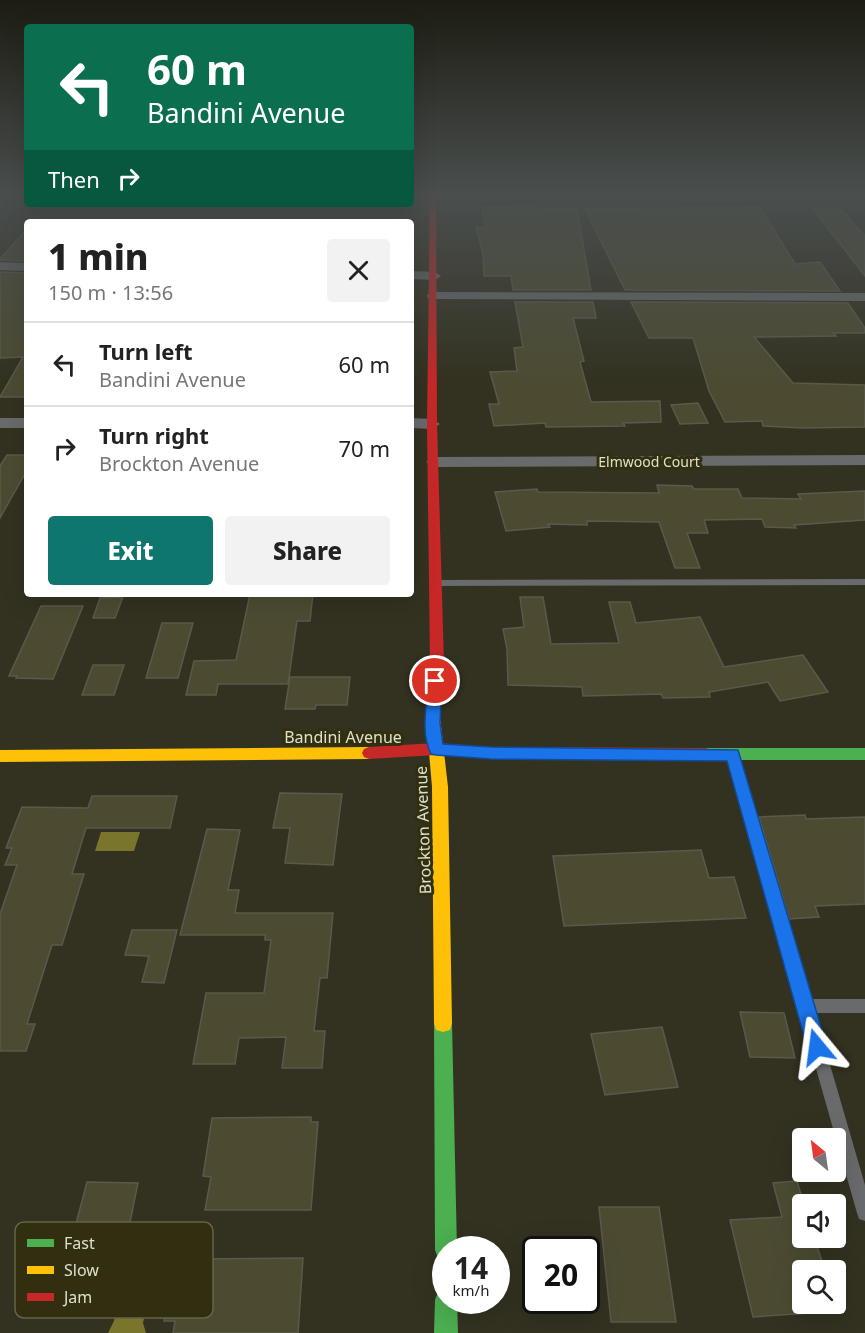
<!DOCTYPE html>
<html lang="en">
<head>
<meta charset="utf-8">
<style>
  :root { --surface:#fff; --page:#f2f2f2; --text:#222; --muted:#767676; --line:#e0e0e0; --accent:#0f766e }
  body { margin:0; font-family:"Noto Sans",sans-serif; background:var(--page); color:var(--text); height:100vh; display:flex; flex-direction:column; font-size:22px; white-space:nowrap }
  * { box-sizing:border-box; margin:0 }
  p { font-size:20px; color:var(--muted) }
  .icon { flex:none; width:33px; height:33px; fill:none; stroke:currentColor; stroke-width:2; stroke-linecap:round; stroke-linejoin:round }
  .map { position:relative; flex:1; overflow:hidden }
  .sheet { position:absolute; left:24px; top:219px; width:390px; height:378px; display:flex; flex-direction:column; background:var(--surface); border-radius:6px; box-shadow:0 6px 24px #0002 }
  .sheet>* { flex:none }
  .banner { position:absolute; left:24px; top:24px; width:390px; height:183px; border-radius:6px; box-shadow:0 6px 24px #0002; background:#0b6e4f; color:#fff; overflow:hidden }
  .needle { width:39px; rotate:331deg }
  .tools { position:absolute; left:792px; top:1128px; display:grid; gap:12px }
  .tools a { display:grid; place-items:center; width:54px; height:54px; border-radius:6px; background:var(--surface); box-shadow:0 6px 24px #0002; font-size:30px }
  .speed { position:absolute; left:432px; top:1236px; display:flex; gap:12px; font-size:30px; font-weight:700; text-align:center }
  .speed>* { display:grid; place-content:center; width:78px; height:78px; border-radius:50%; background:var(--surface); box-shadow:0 6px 24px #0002; line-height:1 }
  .speed small { font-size:15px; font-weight:400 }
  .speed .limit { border:3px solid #111; border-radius:9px; background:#fff; color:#111 }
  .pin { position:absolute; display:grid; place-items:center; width:51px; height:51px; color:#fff; margin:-26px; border:3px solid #fff; border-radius:50%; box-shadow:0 2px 6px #0007 }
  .me { position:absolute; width:66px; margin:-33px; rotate:344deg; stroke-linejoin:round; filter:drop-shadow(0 0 4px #0008) }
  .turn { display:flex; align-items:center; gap:21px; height:126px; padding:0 24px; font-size:27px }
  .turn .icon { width:78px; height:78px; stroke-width:2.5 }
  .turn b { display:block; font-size:42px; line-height:51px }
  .then { display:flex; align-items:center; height:57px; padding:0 24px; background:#0003; gap:12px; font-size:22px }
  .round { display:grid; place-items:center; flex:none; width:63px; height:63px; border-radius:6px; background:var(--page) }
  .head { display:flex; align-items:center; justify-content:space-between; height:102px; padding:0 24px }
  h1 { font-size:36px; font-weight:800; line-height:45px }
  .action { display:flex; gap:12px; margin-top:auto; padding:12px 24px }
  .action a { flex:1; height:69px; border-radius:6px; background:var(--accent); color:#fff; font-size:24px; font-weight:800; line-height:69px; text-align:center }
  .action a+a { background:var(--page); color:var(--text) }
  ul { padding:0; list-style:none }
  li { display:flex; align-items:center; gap:18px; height:84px; padding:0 24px; border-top:2px solid var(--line) }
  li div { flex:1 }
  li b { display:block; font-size:22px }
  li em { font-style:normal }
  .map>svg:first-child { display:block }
  .water { fill:#7a752c }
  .building { fill:#4c4b32; stroke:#5a594b; stroke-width:1.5 }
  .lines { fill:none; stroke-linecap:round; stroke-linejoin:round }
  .lane { fill:#696a6c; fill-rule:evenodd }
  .street { fill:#696a6c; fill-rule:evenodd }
  .fast { fill:#4caf50; fill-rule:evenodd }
  .slow { fill:#ffc107; fill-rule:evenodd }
  .jam { fill:#c62828; fill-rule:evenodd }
  .route { fill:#1a73e8; stroke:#114b97; stroke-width:1.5 }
  .labels { text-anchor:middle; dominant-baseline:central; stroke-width:6; stroke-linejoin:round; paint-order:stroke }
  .far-street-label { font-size:14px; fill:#e0dfcd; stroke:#312f0f }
  .street-label { font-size:16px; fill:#e0dfcd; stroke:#312f0f }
  .key { fill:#312f0f; stroke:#666448; stroke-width:1.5 }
  .key-label { font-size:16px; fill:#e0dfcd }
</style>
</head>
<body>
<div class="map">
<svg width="865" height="1333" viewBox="0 0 865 1333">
  <rect width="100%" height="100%" fill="#333221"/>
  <g class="water">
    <polygon points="101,832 140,832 134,851 95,851"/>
    <path d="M 125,1285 C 138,1286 139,1295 147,1304 L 143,1323 L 146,1333 L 108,1333 L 114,1321 L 119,1292 Z"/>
  </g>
  <g class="building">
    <polygon points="540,206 541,209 577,209 591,290 513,290 511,276 484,276 483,254 476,227 485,227 482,207"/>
    <polygon points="760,207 795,264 820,262 840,291 625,290 585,209"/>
    <polygon points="813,209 842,210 865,236 865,276"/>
    <polygon points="27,229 27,261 0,260 0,259"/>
    <polygon points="0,272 27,273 27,397 0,397 23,357 0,358"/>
    <polygon points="515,302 593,302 596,318 573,318 584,361 580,362 591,402 660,401 661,422 623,423 625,426 546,427 545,423 494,426 489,404 499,404 490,372 517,371 514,348 523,347"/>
    <polygon points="631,302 848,303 865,328 865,333 833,333 836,336 754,337 793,383 865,385 865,427 802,428 763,426 762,421 725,422 709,391 693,338 649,338"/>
    <polygon points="698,403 708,423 680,424 671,405"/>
    <polygon points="7,455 27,455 27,470 0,518 0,466"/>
    <polygon points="657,485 692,486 694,489 738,489 742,498 801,499 798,494 865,491 865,520 794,525 796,528 765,527 762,519 704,520 708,533 687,533 700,568 675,568 659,522 587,521 587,525 548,524 550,527 506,531 495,492 537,489 538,492 659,493"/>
    <polygon points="250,594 313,594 310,621 297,621 288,684 218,684 216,695 186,695 194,661 236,660"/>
    <polygon points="123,597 115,618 93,618 100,598"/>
    <polygon points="520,597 543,597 551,644 619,643 609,602 630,602 636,623 700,617 724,667 803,655 828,692 780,701 768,682 709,692 710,697 663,698 661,694 583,696 582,687 508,685 507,649 503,629 524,627"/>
    <polygon points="41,606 83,606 53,679 16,678 17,676 9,676"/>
    <polygon points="162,623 193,623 178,678 146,678"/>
    <polygon points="93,665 124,665 114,695 82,695"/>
    <polygon points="290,677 350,677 347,705 316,705 315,709 285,709"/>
    <polygon points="280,793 342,794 333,865 285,863 290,828 273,828"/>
    <polygon points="92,796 177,796 170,828 86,828 72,874 84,874 62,945 52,945 27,1024 35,1024 26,1051 0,1051 0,914 17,865 5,865 12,848 6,848 22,807 88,808"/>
    <polygon points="805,815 806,819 865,817 865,904 815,906 819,917 789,919 759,817"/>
    <polygon points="207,829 240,830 228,890 239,890 235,913 333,913 327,978 320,978 314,1031 325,1031 322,1068 282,1068 286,1037 239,1038 235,1064 193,1064 206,993 264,993 271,940 265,940 265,935 180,935"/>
    <polygon points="701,850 709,878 734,877 746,918 564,926 553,856"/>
    <polygon points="132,930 177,930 164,983 142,982 149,956 125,955"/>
    <polygon points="740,1012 784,1013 795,1058 750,1057"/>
    <polygon points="662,1027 678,1087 605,1095 591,1034"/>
    <polygon points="311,1117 311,1122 318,1122 311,1210 205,1210 211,1177 203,1176 212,1118"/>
    <polygon points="797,1181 804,1204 802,1238 814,1238 825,1270 802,1270 802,1304 835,1304 837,1311 753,1317 730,1220 782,1217 773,1183"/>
    <polygon points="87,1182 138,1183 127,1237 73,1235"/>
    <polygon points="599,1207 659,1207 676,1322 611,1322"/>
    <polygon points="303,1258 298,1333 173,1333 175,1321 164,1321 171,1285 183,1285 187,1259"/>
  </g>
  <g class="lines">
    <g class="lane">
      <polygon points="865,579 865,585 436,586 431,583 436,580"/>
      <polygon points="733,750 737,752 739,755 810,999 865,999 865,1013 815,1013 865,1185 865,1221 859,1219 857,1213 727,755 729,752"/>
    </g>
    <g class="street">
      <polygon points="428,195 865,195 865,198 433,198"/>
      <polygon points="0,262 27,263 27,271 0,270"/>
      <polygon points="411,271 435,272 441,276 435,280 411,279"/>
      <polygon points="433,292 865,293 865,301 429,299 427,296 429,293"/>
      <rect x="0" y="418" width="27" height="10"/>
      <polygon points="411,418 432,419 440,424 432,429 411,428"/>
      <polygon points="865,455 865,465 434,467 426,462 434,457"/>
    </g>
    <g class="fast">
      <polygon points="706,748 865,748 865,760 706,760 701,758 699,754 701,750"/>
      <polygon points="443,1014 450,1016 452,1023 457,1250 446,1250 446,1261 438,1258 435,1250 434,1023 436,1016"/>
      <polygon points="446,1289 446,1300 457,1300 458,1333 434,1333 435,1300 438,1292"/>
    </g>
    <g class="slow">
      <polygon points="433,711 438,713 440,717 448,787 452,1023 450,1030 443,1032 436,1030 434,1023 432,787 426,717 428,713"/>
      <polygon points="369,747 374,749 376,753 374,757 369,759 0,762 0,750"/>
    </g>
    <g class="jam">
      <polygon points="430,195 436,195 437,424 444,664 440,717 438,721 428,721 426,717 430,664 427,424"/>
      <polygon points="436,743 491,747 706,748 711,750 713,754 711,758 706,760 491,759 436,755 369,759 364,757 362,753 364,749 369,747"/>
    </g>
  </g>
  <linearGradient id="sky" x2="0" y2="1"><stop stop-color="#1c1c12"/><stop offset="0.51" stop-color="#4a4f4e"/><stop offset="1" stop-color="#4a4f4e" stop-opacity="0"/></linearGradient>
  <rect width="865" height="381" fill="url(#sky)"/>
  <path class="route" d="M 435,675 L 442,681 L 440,723 L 443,744 L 491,747 L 738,750 L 827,1047 L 824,1054 L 817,1057 L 810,1054 L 807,1047 L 727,761 L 491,759 L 436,755 L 431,754 C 420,733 427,703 429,681 Z"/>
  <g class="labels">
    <g class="far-street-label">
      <text x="649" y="461">Elmwood Court</text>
    </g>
    <g class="street-label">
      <text x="343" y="737">Bandini Avenue</text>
      <text transform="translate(423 830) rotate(-92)">Brockton Avenue</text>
    </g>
  </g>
  <rect x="15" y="1222" width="198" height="96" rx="9" class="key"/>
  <rect x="27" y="1239" width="27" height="8" fill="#4caf50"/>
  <rect x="27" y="1266" width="27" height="8" fill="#ffc107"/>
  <rect x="27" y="1293" width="27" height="8" fill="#c62828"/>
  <g class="key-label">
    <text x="64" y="1249">Fast</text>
    <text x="64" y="1276">Slow</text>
    <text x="64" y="1303">Jam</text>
  </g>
</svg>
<div class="tools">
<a><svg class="needle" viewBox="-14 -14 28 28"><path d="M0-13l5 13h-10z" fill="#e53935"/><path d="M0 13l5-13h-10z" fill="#767676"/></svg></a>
<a><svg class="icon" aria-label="sound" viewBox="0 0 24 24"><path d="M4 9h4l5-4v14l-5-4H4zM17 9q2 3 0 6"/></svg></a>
<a><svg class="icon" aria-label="search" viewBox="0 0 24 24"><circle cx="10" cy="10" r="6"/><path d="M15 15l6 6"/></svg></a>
</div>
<div class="speed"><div>14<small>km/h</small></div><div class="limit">20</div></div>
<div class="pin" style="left:435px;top:681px;background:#d93025"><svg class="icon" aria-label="arrive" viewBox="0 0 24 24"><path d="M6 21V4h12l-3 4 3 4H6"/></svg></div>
<svg class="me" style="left:817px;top:1047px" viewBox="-20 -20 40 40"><path d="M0-17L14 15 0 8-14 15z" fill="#1a73e8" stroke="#fff" stroke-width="4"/></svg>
<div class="banner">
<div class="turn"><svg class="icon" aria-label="left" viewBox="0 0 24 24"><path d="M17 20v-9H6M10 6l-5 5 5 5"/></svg><div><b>60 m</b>Bandini Avenue</div></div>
<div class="then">Then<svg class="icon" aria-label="right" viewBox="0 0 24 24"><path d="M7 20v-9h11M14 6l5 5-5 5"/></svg></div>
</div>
<section class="sheet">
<div class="head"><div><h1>1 min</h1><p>150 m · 13:56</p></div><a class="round"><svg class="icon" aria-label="close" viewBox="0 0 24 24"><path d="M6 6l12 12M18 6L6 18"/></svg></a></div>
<ul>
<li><svg class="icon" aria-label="left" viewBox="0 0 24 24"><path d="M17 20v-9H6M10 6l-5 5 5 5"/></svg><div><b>Turn left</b><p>Bandini Avenue</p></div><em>60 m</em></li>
<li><svg class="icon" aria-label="right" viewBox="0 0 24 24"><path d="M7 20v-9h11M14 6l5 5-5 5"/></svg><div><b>Turn right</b><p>Brockton Avenue</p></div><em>70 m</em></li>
</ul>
<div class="action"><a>Exit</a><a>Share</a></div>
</section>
</div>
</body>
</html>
